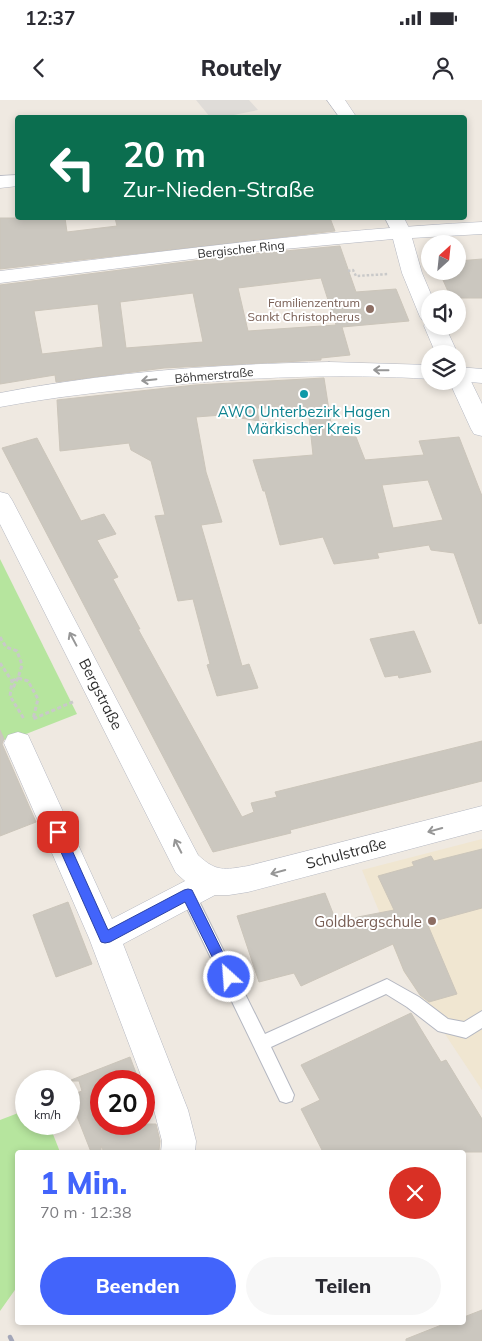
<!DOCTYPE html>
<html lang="de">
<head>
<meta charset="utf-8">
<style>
  :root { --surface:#fff; --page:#f7f7f7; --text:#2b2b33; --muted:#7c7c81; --accent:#4264fb }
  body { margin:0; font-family:Mulish,sans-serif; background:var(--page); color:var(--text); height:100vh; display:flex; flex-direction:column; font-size:19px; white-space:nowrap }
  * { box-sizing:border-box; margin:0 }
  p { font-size:16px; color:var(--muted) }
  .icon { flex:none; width:28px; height:28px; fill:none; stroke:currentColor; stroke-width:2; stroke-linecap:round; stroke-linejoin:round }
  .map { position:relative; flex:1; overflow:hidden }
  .panel { position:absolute; left:15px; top:1050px; width:451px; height:175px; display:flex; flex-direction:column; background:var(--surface); border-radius:5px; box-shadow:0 2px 8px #0003 }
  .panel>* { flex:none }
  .top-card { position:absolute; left:15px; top:15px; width:452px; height:105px; border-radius:5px; box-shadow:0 2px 8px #0003; background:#0b6e4f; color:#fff; overflow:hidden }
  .needle { width:32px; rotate:27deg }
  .tools { position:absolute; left:421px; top:135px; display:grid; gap:10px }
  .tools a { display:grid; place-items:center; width:45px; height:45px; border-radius:50%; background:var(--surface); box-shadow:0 2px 8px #0003; font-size:25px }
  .speed { position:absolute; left:15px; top:970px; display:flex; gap:10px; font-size:25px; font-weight:700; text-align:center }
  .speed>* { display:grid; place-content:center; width:65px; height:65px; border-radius:50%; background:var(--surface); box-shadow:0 2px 8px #0003; line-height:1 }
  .speed small { font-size:12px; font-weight:400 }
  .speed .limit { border:8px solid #d22; background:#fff; color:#111 }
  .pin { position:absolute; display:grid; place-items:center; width:42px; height:42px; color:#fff; margin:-21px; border-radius:10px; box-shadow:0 2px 8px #0006 }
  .me { position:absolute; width:55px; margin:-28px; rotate:334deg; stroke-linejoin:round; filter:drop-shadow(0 0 4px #0008) }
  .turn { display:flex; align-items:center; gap:18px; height:105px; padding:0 25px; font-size:22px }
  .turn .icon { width:65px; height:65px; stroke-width:2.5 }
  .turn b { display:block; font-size:35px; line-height:42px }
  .round { display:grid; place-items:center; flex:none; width:52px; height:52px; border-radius:26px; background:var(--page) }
  .head { display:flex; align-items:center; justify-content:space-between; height:85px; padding:0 25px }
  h1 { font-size:30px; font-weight:800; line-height:38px; color:var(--accent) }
  .cta { display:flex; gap:10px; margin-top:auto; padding:10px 25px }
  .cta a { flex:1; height:58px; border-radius:30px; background:var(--accent); color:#fff; font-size:20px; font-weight:800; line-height:58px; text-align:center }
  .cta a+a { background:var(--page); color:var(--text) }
  .status { display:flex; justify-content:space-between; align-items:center; height:35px; padding:0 25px; background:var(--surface); direction:ltr }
  .status svg { height:14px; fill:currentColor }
  header { display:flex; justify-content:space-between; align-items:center; height:65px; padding:0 25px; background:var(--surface); font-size:22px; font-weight:800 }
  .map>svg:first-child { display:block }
  .education { fill:#f0e6d1 }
  .green { fill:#b6e59e }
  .plaza { fill:#dfdcd8 }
  .building { fill:#cbc7bf; stroke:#cbc5ba; fill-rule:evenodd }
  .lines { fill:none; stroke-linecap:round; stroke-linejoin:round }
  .lane-casing { stroke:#b4b7c1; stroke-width:2 }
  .street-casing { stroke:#b4b7c1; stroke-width:1 }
  .secondary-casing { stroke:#b4b7c1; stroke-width:1 }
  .path-far1 { stroke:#c9c9c9; stroke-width:2.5; stroke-dasharray:2.5 2; stroke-linecap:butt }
  .path { stroke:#c9c9c9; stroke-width:3; stroke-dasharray:4 2.5; stroke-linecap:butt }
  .lane { fill:#fff; fill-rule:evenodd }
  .street { fill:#fff; fill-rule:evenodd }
  .secondary { fill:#fff; fill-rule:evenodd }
  .rail { stroke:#a3a6b8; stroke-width:4.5 }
  .oneway { stroke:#969696 }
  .route { fill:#4264fb; stroke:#2b41a3 }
  .education-dot { fill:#8d6e63; stroke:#fff; stroke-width:2 }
  .culture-dot { fill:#0f9aa8; stroke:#fff; stroke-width:2 }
  .labels { text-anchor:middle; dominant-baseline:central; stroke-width:4; stroke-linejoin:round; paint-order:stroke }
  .far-street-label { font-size:12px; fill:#2e2e2e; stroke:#fff }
  .far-education-label { font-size:12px; fill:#785e54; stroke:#fff; text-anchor:end }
  .culture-label { font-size:15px; fill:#0d838f; stroke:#fff }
  .street-label { font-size:15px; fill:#2e2e2e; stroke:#fff }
  .education-label { font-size:15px; fill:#785e54; stroke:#fff; text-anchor:end }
</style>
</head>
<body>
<div class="status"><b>12:37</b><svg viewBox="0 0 49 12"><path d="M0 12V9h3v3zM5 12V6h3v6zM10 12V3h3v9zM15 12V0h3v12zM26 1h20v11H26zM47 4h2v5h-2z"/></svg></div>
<header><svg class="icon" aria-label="back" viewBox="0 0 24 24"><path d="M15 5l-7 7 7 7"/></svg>Routely<svg class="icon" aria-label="person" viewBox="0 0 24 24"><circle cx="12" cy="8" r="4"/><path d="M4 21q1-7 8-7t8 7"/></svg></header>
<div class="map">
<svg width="482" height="1241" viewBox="0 0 482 1241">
  <rect width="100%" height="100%" fill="#efe9e1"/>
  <polygon class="education" points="482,739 482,990 404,872 362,770"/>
  <g class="green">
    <polygon points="0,459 77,614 26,634 0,641"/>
    <polygon points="26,1010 26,1024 49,1024 60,1052 18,1052 17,1187 0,1211 0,1020"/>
  </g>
  <polygon class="plaza" points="196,0 249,0 258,10 224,17 210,17"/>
  <g class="building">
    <polygon points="0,118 65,118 67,132 117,126 115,118 192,118 193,120 218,118 330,118 335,131 0,169"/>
    <path d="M 340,146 L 356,192 L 396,189 L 409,221 L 342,227 L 350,255 L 321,258 L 321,260 L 164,268 L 56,282 L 55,275 L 0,284 L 0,185 L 241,155 ZM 321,178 L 336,225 L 248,231 L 238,188 ZM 193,193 L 203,242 L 126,248 L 120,202 ZM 98,204 L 103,247 L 42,254 L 34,211 Z"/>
    <polygon points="482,159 482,198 451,198 439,171 458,171 458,161"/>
    <path d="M 324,278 L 333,336 L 356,337 L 365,360 L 424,355 L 419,341 L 459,337 L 482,396 L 482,523 L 479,524 L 454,453 L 431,450 L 429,445 L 377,453 L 379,458 L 334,464 L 323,437 L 280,445 L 265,391 L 263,391 L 253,360 L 313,355 L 308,308 L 257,308 L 259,321 L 222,315 L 196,317 L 206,372 L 222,422 L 201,425 L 242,566 L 249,564 L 258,588 L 217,596 L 207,565 L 210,564 L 193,499 L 178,501 L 155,416 L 165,415 L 151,361 L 131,350 L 129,343 L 60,351 L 57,300 L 195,285 ZM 428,380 L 443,420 L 393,428 L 382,385 Z"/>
    <polygon points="37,338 81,421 104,414 116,434 97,440 118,477 113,479 140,529 138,529 242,717 254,712 251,703 277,697 275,692 482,641 482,681 290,730 291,733 213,752 2,348"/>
    <polygon points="414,531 431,572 399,578 398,575 385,577 370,539"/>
    <polygon points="0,630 4,639 2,644 36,722 0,736"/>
    <polygon points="482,749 482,808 427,823 457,894 429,902 420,895 404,871 393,844 301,886 294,873 259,882 237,816 325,793 338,826 358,817 394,810 378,776 414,766 412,762 431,756 434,761"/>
    <polygon points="68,802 92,864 56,877 33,815"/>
    <polygon points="411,913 441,962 446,960 482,1019 482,1052 323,1052 301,1009 320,1000 301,965"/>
    <polygon points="130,957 139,981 101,981 101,1024 156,1024 160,1041 159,1050 154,1052 104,1052 101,1046 101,1052 91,1052 69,996 82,991 79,981 72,981 71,980"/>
    <polygon points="482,1210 482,1241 406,1241 406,1239 449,1222 464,1222 464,1217"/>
  </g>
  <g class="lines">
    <defs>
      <polygon id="lane" points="188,787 193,789 265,934 387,879 419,897 448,919 464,922 482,911 482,928 466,938 438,931 407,907 386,894 271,947 294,995 292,1001 286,1003 280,1001 180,794 183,789"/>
      <g id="street">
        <polygon points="327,0 345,0 357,18 340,18"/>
        <polygon points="18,75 18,86 0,88 0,76"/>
        <polygon points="385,118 404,118 411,132 408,136 401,138 394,136"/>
        <path d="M 329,262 L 430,265 L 430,279 C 340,273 251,277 161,286 C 107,291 53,297 0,307 L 0,293 C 108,272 219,264 329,262 Z"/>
        <polygon points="458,267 482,269 482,283 458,281"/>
        <path d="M 0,392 L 8,394 L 12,400 L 198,755 C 216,772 224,770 248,766 L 482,706 L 482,730 L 248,792 L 229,795 L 215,795 L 123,844 L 188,1010 L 196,1041 L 195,1052 L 161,1052 L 162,1041 L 154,1010 L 89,838 L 4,643 L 8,635 L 18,632 L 28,635 L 112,819 L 185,781 L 176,773 L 0,424 Z"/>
      </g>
      <g id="secondary">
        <path d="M 482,122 L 482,134 L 412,138 L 422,173 L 433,199 L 430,199 L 430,226 L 445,226 L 458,254 L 436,254 L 424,226 L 426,222 L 423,221 L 420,217 L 402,173 L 393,139 L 241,153 L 0,183 L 0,171 C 161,152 321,130 482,122 Z"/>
        <polygon points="458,269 466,271 482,304 482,336 474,334 471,329 449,281 458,281"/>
      </g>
    </defs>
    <use href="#lane" class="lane-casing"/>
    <use href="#street" class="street-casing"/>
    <use href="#secondary" class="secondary-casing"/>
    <polyline class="path-far1" points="348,171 353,170 356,176 389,174"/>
    <g class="path">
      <polyline points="0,537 6,547 17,551 22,565 18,578 28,581 38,599 33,619 75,601"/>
      <polyline points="0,563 12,581 10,596 24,619"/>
      <polyline points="12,581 18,578 12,590"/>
    </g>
    <use href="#lane" class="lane"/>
    <use href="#street" class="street"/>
    <use href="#secondary" class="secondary"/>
    <polyline class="rail" points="10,1237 12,1241"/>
  </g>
  <defs><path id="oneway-shaft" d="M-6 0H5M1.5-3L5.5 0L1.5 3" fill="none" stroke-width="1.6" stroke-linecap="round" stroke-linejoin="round" transform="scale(1.25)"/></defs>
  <g class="oneway">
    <use href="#oneway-shaft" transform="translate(381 270) rotate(-179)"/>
    <use href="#oneway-shaft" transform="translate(149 280) rotate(174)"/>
    <use href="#oneway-shaft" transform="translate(73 539) rotate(-118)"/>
    <use href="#oneway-shaft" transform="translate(435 730) rotate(165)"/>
    <use href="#oneway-shaft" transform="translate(178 746) rotate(-117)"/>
    <use href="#oneway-shaft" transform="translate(278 772) rotate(165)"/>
  </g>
  <polygon class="route" points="58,727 62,728 108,830 184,790 188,789 192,790 235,877 233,881 229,883 224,881 185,802 110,842 105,843 101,842 52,732 53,728"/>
  <g class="education-dot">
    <circle cx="370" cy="209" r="5"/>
    <circle cx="432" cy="821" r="5"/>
  </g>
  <circle class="culture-dot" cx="304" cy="294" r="5"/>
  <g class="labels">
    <g class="far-street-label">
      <text transform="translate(241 149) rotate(-6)">Bergischer Ring</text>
      <text transform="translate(214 275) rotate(-5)">Böhmerstraße</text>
    </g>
    <g class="far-education-label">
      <text x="360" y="202">Familienzentrum<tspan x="360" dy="14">Sankt Christopherus</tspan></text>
    </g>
    <g class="culture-label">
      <text x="304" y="311">AWO Unterbezirk Hagen<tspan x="304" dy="17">Märkischer Kreis</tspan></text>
    </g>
    <g class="street-label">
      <text transform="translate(101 594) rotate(63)">Bergstraße</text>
      <text transform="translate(346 753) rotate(-15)">Schulstraße</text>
    </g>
    <g class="education-label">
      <text x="422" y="821">Goldbergschule</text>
    </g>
  </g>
</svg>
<div class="tools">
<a><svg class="needle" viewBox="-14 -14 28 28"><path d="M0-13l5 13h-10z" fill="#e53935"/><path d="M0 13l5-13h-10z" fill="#7c7c81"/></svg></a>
<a><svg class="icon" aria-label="sound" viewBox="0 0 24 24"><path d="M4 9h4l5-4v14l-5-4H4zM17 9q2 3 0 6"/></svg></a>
<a><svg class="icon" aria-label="layers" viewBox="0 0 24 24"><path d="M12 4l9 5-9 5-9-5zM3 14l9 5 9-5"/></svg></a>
</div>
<div class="speed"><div>9<small>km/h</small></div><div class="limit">20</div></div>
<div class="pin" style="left:58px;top:732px;background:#d93025"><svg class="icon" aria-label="arrive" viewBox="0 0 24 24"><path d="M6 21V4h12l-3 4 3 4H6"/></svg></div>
<svg class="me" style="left:229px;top:877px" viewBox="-20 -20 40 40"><circle r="17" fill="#4264fb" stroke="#fff" stroke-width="3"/><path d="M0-11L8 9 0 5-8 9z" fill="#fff"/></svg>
<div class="top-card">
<div class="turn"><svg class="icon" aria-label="left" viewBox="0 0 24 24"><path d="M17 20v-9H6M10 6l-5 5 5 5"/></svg><div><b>20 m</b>Zur-Nieden-Straße</div></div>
</div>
<section class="panel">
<div class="head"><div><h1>1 Min.</h1><p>70 m · 12:38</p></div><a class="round" style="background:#d93025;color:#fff"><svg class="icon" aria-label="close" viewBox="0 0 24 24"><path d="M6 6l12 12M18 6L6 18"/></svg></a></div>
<div class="cta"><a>Beenden</a><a>Teilen</a></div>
</section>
</div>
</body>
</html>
